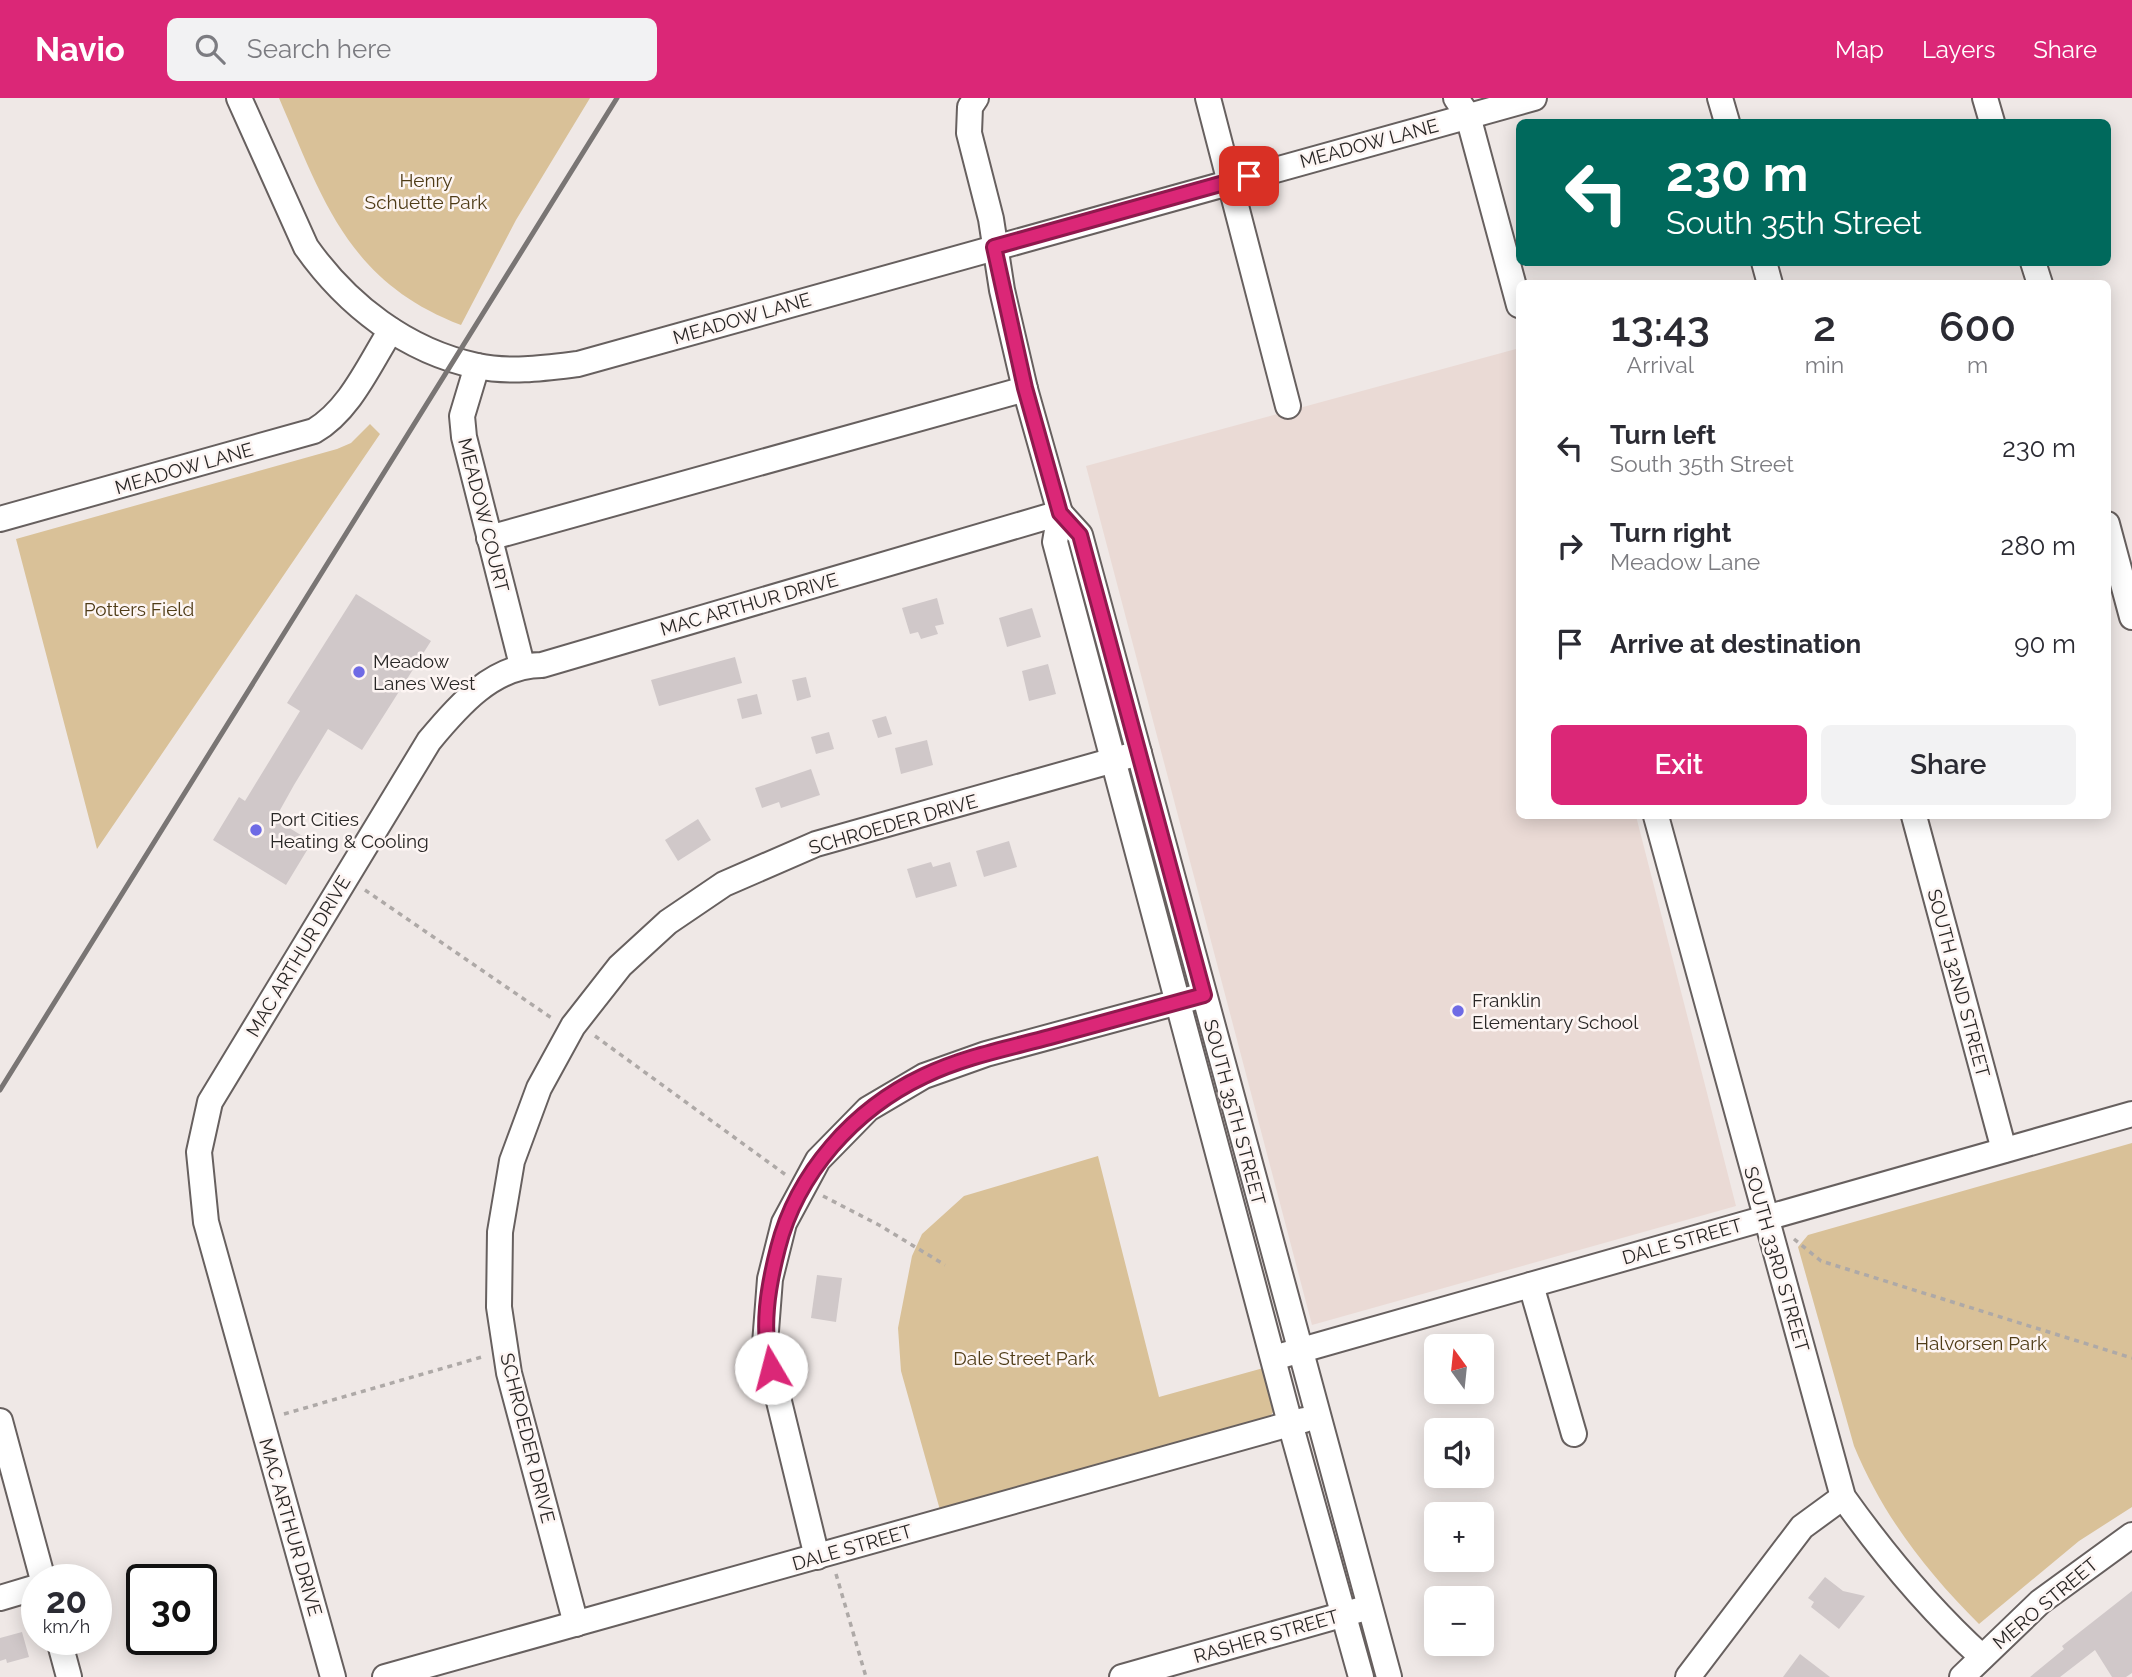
<!DOCTYPE html>
<html lang="en">
<head>
<meta charset="utf-8">
<style>
  :root { --surface:#fff; --page:#f2f2f3; --text:#2b2b33; --muted:#7c7c81; --accent:#db2777 }
  body { margin:0; font-family:Raleway,sans-serif; background:var(--page); color:var(--text); height:100vh; display:flex; flex-direction:column; font-size:26px; white-space:nowrap }
  * { box-sizing:border-box; margin:0 }
  p { font-size:23px; color:var(--muted) }
  .icon { flex:none; width:38px; height:38px; fill:none; stroke:currentColor; stroke-width:2; stroke-linecap:round; stroke-linejoin:round }
  .map { position:relative; flex:1; overflow:hidden }
  .drawer { position:absolute; left:1516px; top:182px; width:595px; height:539px; display:flex; flex-direction:column; background:var(--surface); border-radius:10px; box-shadow:0 4px 18px #0003 }
  .drawer>* { flex:none }
  .hud { position:absolute; left:1516px; top:21px; width:595px; height:147px; border-radius:10px; box-shadow:0 4px 18px #0003; background:#00695c; color:#fff; overflow:hidden }
  .needle { width:46px; rotate:345deg }
  .fabs { position:absolute; left:1424px; top:1236px; display:grid; gap:14px }
  .fabs a { display:grid; place-items:center; width:70px; height:70px; border-radius:10px; background:var(--surface); box-shadow:0 4px 18px #0003; font-size:35px }
  .speed { position:absolute; left:21px; top:1466px; display:flex; gap:14px; font-size:35px; font-weight:700; text-align:center }
  .speed>* { display:grid; place-content:center; width:91px; height:91px; border-radius:50%; background:var(--surface); box-shadow:0 4px 18px #0003; line-height:1 }
  .speed small { font-size:18px; font-weight:400 }
  .speed .limit { border:4px solid #111; border-radius:10px; background:#fff; color:#111 }
  .pin { position:absolute; display:grid; place-items:center; width:60px; height:60px; color:#fff; margin:-30px; border-radius:14px; box-shadow:0 4px 10px #0006 }
  .me { position:absolute; width:77px; margin:-38px; rotate:352deg; stroke-linejoin:round; filter:drop-shadow(0 0 5px #0008) }
  .turn { display:flex; align-items:center; gap:24px; height:147px; padding:0 35px; font-size:32px }
  .turn .icon { width:91px; height:91px; stroke-width:2.5 }
  .turn b { display:block; font-size:49px; line-height:60px }
  .eta { display:flex; justify-content:space-evenly; align-items:center; height:119px; text-align:center }
  .eta b { font-size:42px; font-weight:600; line-height:49px }
  .primary-button { display:flex; gap:14px; margin-top:auto; padding:14px 35px }
  .primary-button a { flex:1; height:80px; border-radius:10px; background:var(--accent); color:#fff; font-size:28px; font-weight:600; line-height:80px; text-align:center }
  .primary-button a+a { background:var(--page); color:var(--text) }
  ul { padding:0; list-style:none }
  li { display:flex; align-items:center; gap:21px; height:98px; padding:0 35px }
  li div { flex:1 }
  li b { display:block; font-size:26px }
  li em { font-style:normal }
  header { display:flex; align-items:center; gap:42px; box-sizing:border-box; height:98px; padding:0 35px; background:var(--accent); color:#fff }
  header strong { font-size:33px }
  nav { display:flex; gap:38px; margin-inline-start:auto; font-size:24px }
  .search { width:490px; height:63px; background:var(--page); display:flex; align-items:center; gap:18px; box-sizing:border-box; padding:0 24px; border-radius:10px; color:var(--muted); font-size:26px }
  .map>svg:first-child { display:block }
  .built { fill:#eadad5 }
  .green { fill:#d9c198 }
  .building { fill:#d0c8c9 }
  .lines { fill:none; stroke-linecap:round; stroke-linejoin:round }
  .minor-casing { stroke:#67605f; stroke-width:28 }
  .path { stroke:#aea9a7; stroke-width:3.5; stroke-dasharray:5 5; stroke-linecap:butt }
  .minor { stroke:#fff; stroke-width:24 }
  .rail { stroke:#797574; stroke-width:5 }
  .route-casing { stroke:#8e194d; stroke-width:18 }
  .route { stroke:#db2777; stroke-width:12 }
  .poi-dot { fill:#6e6ae5; stroke:#fdf5f3; stroke-width:2.5 }
  .labels { text-anchor:middle; dominant-baseline:central; stroke-width:5; stroke-linejoin:round; paint-order:stroke }
  .street-label { font-size:19px; fill:#292726; stroke:#fdf5f3 }
  .park-label { font-size:19px; fill:#4f3c17; stroke:#fdf5f3 }
  .poi-label { font-size:19px; fill:#292726; stroke:#fdf5f3; text-anchor:start }
</style>
</head>
<body>
<header>
<strong>Navio</strong>
<div class="search"><svg class="icon" aria-label="search" viewBox="0 0 24 24"><circle cx="10" cy="10" r="6"/><path d="M15 15l6 6"/></svg>Search here</div>
<nav><a>Map</a><a>Layers</a><a>Share</a></nav>
</header>
<div class="map">
<svg width="2132" height="1579" viewBox="0 0 2132 1579">
  <rect width="100%" height="100%" fill="#efe8e6"/>
  <polygon class="built" points="1516,251 1519,262 1519,718 1636,718 1736,1108 1312,1227 1086,368"/>
  <g class="green">
    <path d="M 279,0 L 590,0 L 516,122 L 461,227 C 348,184 323,102 279,0 Z"/>
    <polygon points="370,326 380,336 97,751 16,441 337,351 351,345"/>
    <path d="M 2132,1045 L 2132,1409 L 2079,1443 L 1979,1526 C 1926,1473 1883,1418 1854,1348 L 1798,1149 L 1808,1137 Z"/>
    <polygon points="1098,1058 1159,1299 1267,1269 1276,1310 1268,1321 940,1412 901,1273 898,1230 912,1158 922,1136 964,1098"/>
  </g>
  <g class="building">
    <polygon points="356,496 431,543 362,652 328,631 294,687 275,721 312,744 286,787 213,742 239,699 245,703 300,613 287,605"/>
    <polygon points="937,500 944,526 935,528 938,536 921,541 918,534 910,536 902,510"/>
    <polygon points="1032,510 1041,539 1007,549 999,520"/>
    <polygon points="735,559 742,585 659,608 651,582"/>
    <polygon points="1048,566 1056,596 1029,603 1022,573"/>
    <polygon points="806,579 811,599 797,603 792,582"/>
    <polygon points="757,596 762,616 742,621 737,601"/>
    <polygon points="886,618 892,636 878,640 872,622"/>
    <polygon points="829,634 834,651 816,656 811,639"/>
    <polygon points="927,642 933,667 901,676 895,650"/>
    <polygon points="811,671 820,697 781,710 779,704 762,710 755,690"/>
    <polygon points="698,721 711,742 678,763 665,742"/>
    <polygon points="1009,743 1017,769 984,779 976,753"/>
    <polygon points="931,764 933,769 950,764 957,788 916,800 907,771"/>
    <polygon points="817,1177 842,1180 836,1224 811,1220"/>
    <polygon points="1825,1479 1843,1493 1865,1498 1839,1531 1811,1509 1814,1504 1808,1500"/>
    <polygon points="2132,1493 2132,1575 2126,1579 2112,1579 2095,1552 2060,1579 2030,1579 2064,1551 2062,1548"/>
    <polygon points="22,1534 29,1559 7,1565 6,1561 0,1563 0,1540"/>
    <polygon points="1800,1556 1830,1579 1783,1579"/>
  </g>
  <g class="lines">
    <defs>
      <g id="minor">
        <path d="M 239,0 L 306,149 C 347,207 406,253 477,268 C 510,275 545,270 578,266 L 1534,0"/>
        <polyline points="976,0 970,9 969,35 991,121 1002,192 1025,291 1060,415 1055,444 1290,1325 1361,1579"/>
        <polyline points="1208,0 1288,308"/>
        <polyline points="1456,0 1468,18 1519,207"/>
        <polyline points="1720,0 1727,24"/>
        <polyline points="1985,0 1992,24"/>
        <polyline points="1764,164 1770,186"/>
        <polyline points="2033,164 2040,186"/>
        <polyline points="477,268 462,318 464,339 522,567"/>
        <polyline points="1060,415 1080,437 1389,1579"/>
        <path d="M 0,421 L 314,333 C 350,312 369,267 391,232"/>
        <polyline points="2107,426 2132,519"/>
        <polyline points="489,440 1025,291"/>
        <path d="M 1656,718 L 1843,1399 C 1885,1458 1928,1510 1982,1559"/>
        <polyline points="1914,718 2004,1052"/>
        <polyline points="1531,1187 1574,1336"/>
        <polyline points="1284,1257 2132,1016"/>
        <polyline points="0,1323 43,1482"/>
        <polyline points="817,1459 765,1246 770,1181 784,1125 818,1062 868,1011 924,978 986,956 1193,900"/>
        <polyline points="0,1500 37,1489"/>
        <polyline points="576,1526 509,1275 499,1209 500,1134 512,1063 539,990 573,928 620,868 668,824 724,786 816,746 1139,655"/>
        <polyline points="59,1542 69,1579"/>
        <path d="M 333,1579 L 206,1124 L 199,1054 L 210,1004 L 429,643 C 458,608 493,567 542,567 L 1060,415"/>
        <polyline points="385,1579 1304,1322"/>
        <polyline points="1122,1579 1359,1512"/>
        <polyline points="1688,1579 1802,1429 1843,1399"/>
        <polyline points="1962,1579 2040,1504 2132,1437"/>
      </g>
    </defs>
    <use href="#minor" class="minor-casing"/>
    <g class="path">
      <polyline points="365,792 553,921"/>
      <polyline points="595,938 786,1077"/>
      <polyline points="823,1098 879,1127 945,1167"/>
      <polyline points="1794,1141 1821,1163 2132,1260"/>
      <polyline points="284,1316 482,1259"/>
      <polyline points="836,1476 866,1579"/>
    </g>
    <use href="#minor" class="minor"/>
    <polyline class="rail" points="0,992 617,0"/>
  </g>
  <g class="lines">
    <defs>
      <path id="route" d="M 771,1270 C 761,1230 768,1189 778,1150 C 797,1075 854,1011 924,978 C 963,959 1009,950 1050,939 C 1102,925 1153,911 1204,897 L 1080,437 L 1060,415 L 1025,290 L 994,149 L 1249,78"/>
    </defs>
    <use href="#route" class="route-casing"/>
    <use href="#route" class="route"/>
  </g>
  <g class="poi-dot">
    <circle cx="359" cy="574" r="7"/>
    <circle cx="256" cy="732" r="7"/>
    <circle cx="1458" cy="913" r="7"/>
  </g>
  <g class="labels">
    <g class="street-label">
      <text transform="translate(1369 45) rotate(-15)">MEADOW LANE</text>
      <text transform="translate(742 220) rotate(-16)">MEADOW LANE</text>
      <text transform="translate(184 370) rotate(-16)">MEADOW LANE</text>
      <text transform="translate(484 417) rotate(76)">MEADOW COURT</text>
      <text transform="translate(749 506) rotate(-16)">MAC ARTHUR DRIVE</text>
      <text transform="translate(893 726) rotate(-16)">SCHROEDER DRIVE</text>
      <text transform="translate(298 858) rotate(-59)">MAC ARTHUR DRIVE</text>
      <text transform="translate(1959 885) rotate(75)">SOUTH 32ND STREET</text>
      <text transform="translate(1235 1014) rotate(75)">SOUTH 35TH STREET</text>
      <text transform="translate(1682 1143) rotate(-16)">DALE STREET</text>
      <text transform="translate(1777 1161) rotate(74)">SOUTH 33RD STREET</text>
      <text transform="translate(528 1340) rotate(76)">SCHROEDER DRIVE</text>
      <text transform="translate(291 1429) rotate(74)">MAC ARTHUR DRIVE</text>
      <text transform="translate(852 1449) rotate(-16)">DALE STREET</text>
      <text transform="translate(2045 1505) rotate(-40)">MERO STREET</text>
      <text transform="translate(1266 1538) rotate(-16)">RASHER STREET</text>
    </g>
    <g class="park-label">
      <text x="426" y="82">Henry<tspan x="426" dy="22">Schuette Park</tspan></text>
      <text x="139" y="511">Potters Field</text>
      <text x="1981" y="1245">Halvorsen Park</text>
      <text x="1024" y="1260">Dale Street Park</text>
    </g>
    <g class="poi-label">
      <text x="373" y="563">Meadow<tspan x="373" dy="22">Lanes West</tspan></text>
      <text x="270" y="721">Port Cities<tspan x="270" dy="22">Heating &amp; Cooling</tspan></text>
      <text x="1472" y="902">Franklin<tspan x="1472" dy="22">Elementary School</tspan></text>
    </g>
  </g>
</svg>
<div class="fabs">
<a><svg class="needle" viewBox="-14 -14 28 28"><path d="M0-13l5 13h-10z" fill="#e53935"/><path d="M0 13l5-13h-10z" fill="#7c7c81"/></svg></a>
<a><svg class="icon" aria-label="sound" viewBox="0 0 24 24"><path d="M4 9h4l5-4v14l-5-4H4zM17 9q2 3 0 6"/></svg></a>
<a>+</a>
<a>−</a>
</div>
<div class="speed"><div>20<small>km/h</small></div><div class="limit">30</div></div>
<div class="pin" style="left:1249px;top:78px;background:#d93025"><svg class="icon" aria-label="arrive" viewBox="0 0 24 24"><path d="M6 21V4h12l-3 4 3 4H6"/></svg></div>
<svg class="me" style="left:771px;top:1270px" viewBox="-20 -20 40 40"><circle r="19" fill="#fff"/><path d="M0-13L10 11 0 6-10 11z" fill="#db2777"/></svg>
<div class="hud">
<div class="turn"><svg class="icon" aria-label="left" viewBox="0 0 24 24"><path d="M17 20v-9H6M10 6l-5 5 5 5"/></svg><div><b>230 m</b>South 35th Street</div></div>
</div>
<section class="drawer">
<div class="eta">
<div><b>13:43</b><p>Arrival</p></div>
<div><b>2</b><p>min</p></div>
<div><b>600</b><p>m</p></div>
</div>
<ul>
<li><svg class="icon" aria-label="left" viewBox="0 0 24 24"><path d="M17 20v-9H6M10 6l-5 5 5 5"/></svg><div><b>Turn left</b><p>South 35th Street</p></div><em>230 m</em></li>
<li><svg class="icon" aria-label="right" viewBox="0 0 24 24"><path d="M7 20v-9h11M14 6l5 5-5 5"/></svg><div><b>Turn right</b><p>Meadow Lane</p></div><em>280 m</em></li>
<li><svg class="icon" aria-label="arrive" viewBox="0 0 24 24"><path d="M6 21V4h12l-3 4 3 4H6"/></svg><div><b>Arrive at destination</b></div><em>90 m</em></li>
</ul>
<div class="primary-button"><a>Exit</a><a>Share</a></div>
</section>
</div>
</body>
</html>
